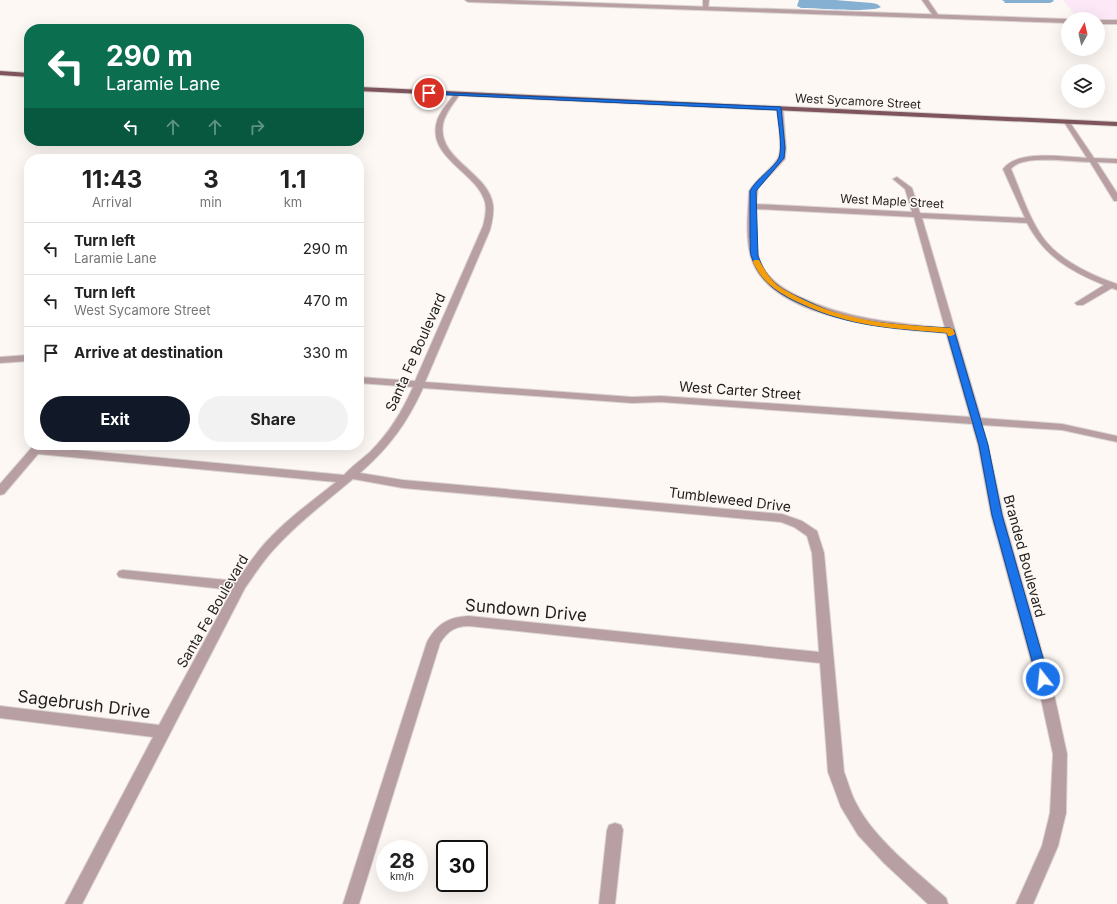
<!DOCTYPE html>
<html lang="en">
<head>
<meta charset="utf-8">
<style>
  :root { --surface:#fff; --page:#f2f2f2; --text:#222; --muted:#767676; --line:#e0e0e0; --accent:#111827 }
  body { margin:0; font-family:Inter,sans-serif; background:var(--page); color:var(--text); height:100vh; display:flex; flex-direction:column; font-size:15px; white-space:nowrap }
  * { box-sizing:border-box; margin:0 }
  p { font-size:13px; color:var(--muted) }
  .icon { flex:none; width:22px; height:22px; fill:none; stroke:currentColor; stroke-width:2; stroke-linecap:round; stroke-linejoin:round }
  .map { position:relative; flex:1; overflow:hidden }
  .drawer { position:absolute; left:24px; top:154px; width:340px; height:296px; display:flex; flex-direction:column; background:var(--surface); border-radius:16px; box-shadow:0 4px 16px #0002 }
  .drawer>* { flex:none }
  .hud { position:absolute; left:24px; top:24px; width:340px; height:122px; border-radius:16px; box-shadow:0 4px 16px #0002; background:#0b6e4f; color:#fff; overflow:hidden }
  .needle { width:26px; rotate:8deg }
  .buttons { position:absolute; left:1061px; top:12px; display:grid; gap:8px }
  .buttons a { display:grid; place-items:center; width:44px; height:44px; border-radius:50%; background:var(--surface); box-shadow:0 4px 16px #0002; font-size:20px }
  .speed { position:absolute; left:376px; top:840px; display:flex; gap:8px; font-size:20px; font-weight:700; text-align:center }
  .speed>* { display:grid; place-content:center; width:52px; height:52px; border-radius:50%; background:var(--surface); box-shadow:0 4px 16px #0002; line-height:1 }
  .speed small { font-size:10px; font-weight:400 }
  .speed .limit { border:2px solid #111; border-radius:6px; background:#fff; color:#111 }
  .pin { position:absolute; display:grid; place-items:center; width:34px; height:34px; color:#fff; margin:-17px; border:2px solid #fff; border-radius:50%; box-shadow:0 1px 4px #0007 }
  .me { position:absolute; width:44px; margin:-22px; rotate:344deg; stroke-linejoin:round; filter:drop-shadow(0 0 3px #0008) }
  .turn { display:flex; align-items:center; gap:14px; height:84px; padding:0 16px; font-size:18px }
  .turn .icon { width:52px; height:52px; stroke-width:2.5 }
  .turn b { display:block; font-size:28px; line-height:34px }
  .lanes { display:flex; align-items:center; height:38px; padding:0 16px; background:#0003; justify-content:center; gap:20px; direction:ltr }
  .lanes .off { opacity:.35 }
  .eta { display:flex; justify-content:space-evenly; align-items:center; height:68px; text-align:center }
  .eta b { font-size:24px; font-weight:700; line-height:28px }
  .action { display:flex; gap:8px; margin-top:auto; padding:8px 16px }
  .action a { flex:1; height:46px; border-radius:24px; background:var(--accent); color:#fff; font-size:16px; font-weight:700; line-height:46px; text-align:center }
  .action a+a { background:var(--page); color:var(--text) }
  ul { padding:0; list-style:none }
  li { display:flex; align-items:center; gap:12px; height:52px; padding:0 16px; border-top:1px solid var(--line) }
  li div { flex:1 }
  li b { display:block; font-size:15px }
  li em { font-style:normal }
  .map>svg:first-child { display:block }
  .commercial { fill:#fde8f7 }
  .water { fill:#85b0d1 }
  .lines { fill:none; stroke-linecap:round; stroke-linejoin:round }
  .minor-casing { stroke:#dbd5d2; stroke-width:2 }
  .tertiary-casing { stroke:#dbd5d2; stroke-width:2 }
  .primary-casing { stroke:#dbd5d2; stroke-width:2 }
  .minor { fill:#b89fa3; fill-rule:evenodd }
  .tertiary { fill:#b89fa3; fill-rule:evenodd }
  .primary { fill:#7f555c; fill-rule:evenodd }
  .route { fill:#1a73e8; stroke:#114b97 }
  .slow { fill:#f59e0b }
  .labels { text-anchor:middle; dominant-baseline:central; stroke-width:3; stroke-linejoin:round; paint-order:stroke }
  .far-street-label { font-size:12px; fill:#211f1e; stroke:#fef8f4 }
  .street-label { font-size:14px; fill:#211f1e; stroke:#fef8f4 }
  .near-street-label { font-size:17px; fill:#211f1e; stroke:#fef8f4 }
</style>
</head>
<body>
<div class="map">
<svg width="1117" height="904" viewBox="0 0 1117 904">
  <rect width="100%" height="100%" fill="#fef8f4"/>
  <polygon class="commercial" points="1063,0 1117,0 1117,23 1098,22 1098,19 1078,19"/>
  <g class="water">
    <path d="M 799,0 L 835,0 L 872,3 L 877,4 L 881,7 C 871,13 816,8 801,8 L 797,6 Z"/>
    <polygon points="1002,0 1053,0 1054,1 1050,3 1004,3 1005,2"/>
  </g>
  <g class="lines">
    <defs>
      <g id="minor">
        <polygon points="703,0 709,0 708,9 703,8"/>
        <polygon points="922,0 928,0 939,16 938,17 934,17"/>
        <path d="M 455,93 L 460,94 C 454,103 445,113 443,124 C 437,160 489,172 493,205 C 494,214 492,222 490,230 L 425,382 L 632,397 L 661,396 L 970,417 L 946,333 C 893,329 770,320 751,258 C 745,237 748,212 749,191 C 756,179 772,169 778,158 C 783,148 778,121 777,109 L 780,107 L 783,109 L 786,148 L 785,159 L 758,188 L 756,204 L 912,212 L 905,189 L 893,179 L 897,177 L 912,188 L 920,213 L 1025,218 L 1003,169 C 1018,149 1064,157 1087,158 L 1064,122 L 1065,121 L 1069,121 L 1094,158 L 1117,159 L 1117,163 L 1097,162 L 1117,193 L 1117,201 L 1114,201 L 1090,162 C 1071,162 1022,154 1011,169 C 1021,192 1029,219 1044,239 C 1061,261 1091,275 1117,284 L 1117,290 L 1112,288 L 1083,305 L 1077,305 L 1075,303 L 1104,285 C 1070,271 1045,257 1027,223 L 922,218 L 981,418 L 1062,424 L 1117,436 L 1117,442 L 1062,430 L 982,425 L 988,445 L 1003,515 L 1054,694 L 1067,754 L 1066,813 L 1058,846 L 1033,904 L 1016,904 L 1042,846 L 1050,813 L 1053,754 L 1040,694 L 991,515 L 978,445 L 972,424 L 661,402 L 632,403 L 423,388 C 407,423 389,448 360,473 L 403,480 L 782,514 L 802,521 L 817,531 L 824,553 L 844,772 C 848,782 851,794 856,803 C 873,838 917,872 946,898 L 948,904 L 928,904 L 884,863 L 858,835 L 841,807 L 828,772 L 820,663 L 469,626 C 455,626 448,631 440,643 L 359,904 L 343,904 L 427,642 C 437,624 448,617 469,616 L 819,652 L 812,553 L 807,536 L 794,527 L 781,522 L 403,488 L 353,479 C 327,501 300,521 277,546 C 264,559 255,574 245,588 L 82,904 L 65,904 L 153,737 L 0,718 L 0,706 L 159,725 L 232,590 L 123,578 L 119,577 L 117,574 L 119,571 L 123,570 L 237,581 C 246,568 255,554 266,542 C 287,519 312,501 336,482 L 38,454 L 4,494 L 0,495 L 0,484 L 34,445 L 45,445 L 44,447 L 344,475 C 351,467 361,460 370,452 C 389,433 402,412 413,387 L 359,383 L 359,377 L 415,381 L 483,226 C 485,218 487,210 485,202 C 477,172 426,158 437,121 C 440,111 449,102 455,93 ZM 756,209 L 914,217 L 945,328 C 895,323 848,319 802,298 C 787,291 771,282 762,266 C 754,249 756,227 756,209 Z"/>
        <polygon points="29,355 29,361 0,363 0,357"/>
        <polygon points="615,823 621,825 623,830 615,904 599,904 607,830 609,825"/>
      </g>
      <g id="tertiary">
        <polygon points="465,0 511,0 1068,19 1068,23 468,2"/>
        <rect x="1098" y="20" width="19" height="4"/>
      </g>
      <g id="primary">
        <polygon points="0,71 29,73 29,77 0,75"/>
        <polygon points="359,87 1117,122 1117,126 359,91"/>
      </g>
    </defs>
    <use href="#minor" class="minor-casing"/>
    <use href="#tertiary" class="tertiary-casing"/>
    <use href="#primary" class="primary-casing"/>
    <use href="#minor" class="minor"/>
    <use href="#tertiary" class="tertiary"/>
    <use href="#primary" class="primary"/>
  </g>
  <path class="route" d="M 427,92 L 781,107 L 785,148 L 784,158 L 756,191 L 758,256 C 762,267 768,277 776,284 C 784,291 794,295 803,299 C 819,307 835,314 852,318 C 884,325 917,326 950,328 L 954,330 L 988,445 L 1002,515 L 1049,679 L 1047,683 L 1043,684 L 1039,683 L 1037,679 L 992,515 L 979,445 L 947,333 C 891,328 850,327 799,303 C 777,293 760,281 752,258 C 749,252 751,244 750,237 C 750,222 750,207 750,191 C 756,179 775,167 779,158 C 783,147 778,122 777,110 L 429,94 L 427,94 Z"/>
  <path class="slow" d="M 754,260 L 759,260 C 764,269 769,278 777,285 C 785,291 795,295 804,300 C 855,324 895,324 950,328 L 953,329 L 955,334 L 951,336 L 948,336 L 947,333 C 892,328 851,327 800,303 C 779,293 763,284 753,262 Z"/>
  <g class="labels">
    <g class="far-street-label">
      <text transform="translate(858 101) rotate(3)">West Sycamore Street</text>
      <text transform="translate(892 201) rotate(3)">West Maple Street</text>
    </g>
    <g class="street-label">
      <text transform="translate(415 352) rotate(-66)">Santa Fe Boulevard</text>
      <text transform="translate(740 390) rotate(4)">West Carter Street</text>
      <text transform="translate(730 499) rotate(7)">Tumbleweed Drive</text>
      <text transform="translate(1025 556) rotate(75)">Branded Boulevard</text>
      <text transform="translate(212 611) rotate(-60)">Santa Fe Boulevard</text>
    </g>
    <g class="near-street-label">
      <text transform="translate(526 610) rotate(5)">Sundown Drive</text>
      <text transform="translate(84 704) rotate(7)">Sagebrush Drive</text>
    </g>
  </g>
</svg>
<div class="buttons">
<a><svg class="needle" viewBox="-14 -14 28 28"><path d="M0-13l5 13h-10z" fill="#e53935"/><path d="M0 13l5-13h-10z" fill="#767676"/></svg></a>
<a><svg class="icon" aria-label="layers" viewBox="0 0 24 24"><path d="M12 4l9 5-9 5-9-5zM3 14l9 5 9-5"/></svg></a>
</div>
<div class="speed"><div>28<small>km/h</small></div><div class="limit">30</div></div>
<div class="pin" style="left:429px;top:93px;background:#d93025"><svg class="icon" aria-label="arrive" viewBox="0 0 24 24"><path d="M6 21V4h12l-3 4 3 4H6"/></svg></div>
<svg class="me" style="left:1043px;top:679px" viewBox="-20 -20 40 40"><circle r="17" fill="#1a73e8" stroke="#fff" stroke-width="3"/><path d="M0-11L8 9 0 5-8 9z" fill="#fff"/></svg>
<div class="hud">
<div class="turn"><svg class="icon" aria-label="left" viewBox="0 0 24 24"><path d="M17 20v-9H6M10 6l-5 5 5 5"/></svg><div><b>290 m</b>Laramie Lane</div></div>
<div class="lanes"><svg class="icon" aria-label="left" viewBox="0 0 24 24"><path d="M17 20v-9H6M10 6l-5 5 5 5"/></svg><svg class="icon off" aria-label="ahead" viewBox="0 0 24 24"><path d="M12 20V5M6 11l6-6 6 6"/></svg><svg class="icon off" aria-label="ahead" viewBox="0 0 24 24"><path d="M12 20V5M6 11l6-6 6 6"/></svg><svg class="icon off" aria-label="right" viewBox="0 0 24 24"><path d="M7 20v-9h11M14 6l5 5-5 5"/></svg></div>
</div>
<section class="drawer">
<div class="eta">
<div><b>11:43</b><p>Arrival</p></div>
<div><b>3</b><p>min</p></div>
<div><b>1.1</b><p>km</p></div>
</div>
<ul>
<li><svg class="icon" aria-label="left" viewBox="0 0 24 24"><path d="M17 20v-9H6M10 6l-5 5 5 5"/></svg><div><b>Turn left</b><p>Laramie Lane</p></div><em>290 m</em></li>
<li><svg class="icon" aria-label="left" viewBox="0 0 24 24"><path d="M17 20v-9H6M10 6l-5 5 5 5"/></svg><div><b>Turn left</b><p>West Sycamore Street</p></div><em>470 m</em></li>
<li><svg class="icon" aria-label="arrive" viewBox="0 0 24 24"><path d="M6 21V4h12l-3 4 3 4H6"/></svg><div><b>Arrive at destination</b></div><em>330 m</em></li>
</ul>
<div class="action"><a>Exit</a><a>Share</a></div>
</section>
</div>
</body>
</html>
